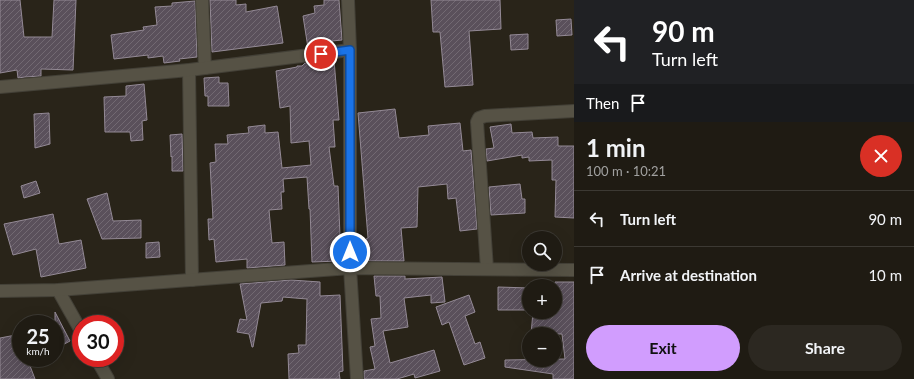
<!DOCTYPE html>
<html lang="en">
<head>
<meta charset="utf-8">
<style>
  :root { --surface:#1f1b13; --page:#2c2821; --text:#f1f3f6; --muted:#a1a1a0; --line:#3c3933; --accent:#d19dfe }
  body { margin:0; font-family:Lato,sans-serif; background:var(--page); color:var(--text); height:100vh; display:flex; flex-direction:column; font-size:15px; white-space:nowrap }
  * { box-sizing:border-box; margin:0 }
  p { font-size:13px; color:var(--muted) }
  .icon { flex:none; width:22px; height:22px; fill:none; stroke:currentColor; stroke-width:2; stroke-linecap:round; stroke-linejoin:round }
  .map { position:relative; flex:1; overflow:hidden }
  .drawer { display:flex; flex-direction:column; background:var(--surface); width:340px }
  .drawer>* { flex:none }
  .banner { background:#202124; color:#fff; overflow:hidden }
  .controls { position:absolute; left:522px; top:231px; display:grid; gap:8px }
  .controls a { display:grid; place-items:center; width:40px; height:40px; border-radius:50%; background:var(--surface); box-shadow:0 4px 16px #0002,0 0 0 1px var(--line); font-size:20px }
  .speed { position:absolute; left:12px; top:315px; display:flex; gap:8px; font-size:20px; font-weight:700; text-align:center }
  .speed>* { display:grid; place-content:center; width:52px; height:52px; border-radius:50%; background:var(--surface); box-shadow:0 4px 16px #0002,0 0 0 1px var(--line); line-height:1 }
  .speed small { font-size:10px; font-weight:400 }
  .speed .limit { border:6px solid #d22; background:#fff; color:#111 }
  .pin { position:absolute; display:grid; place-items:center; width:34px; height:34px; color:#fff; margin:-17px; border:2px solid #fff; border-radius:50%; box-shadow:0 1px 4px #0007 }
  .me { position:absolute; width:44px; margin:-22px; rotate:0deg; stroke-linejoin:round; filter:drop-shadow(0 0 3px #0008) }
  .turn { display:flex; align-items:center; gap:14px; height:84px; padding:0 12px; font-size:18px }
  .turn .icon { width:52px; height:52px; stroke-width:2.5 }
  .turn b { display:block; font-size:28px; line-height:34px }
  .then { display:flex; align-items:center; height:38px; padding:0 12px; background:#0003; gap:8px; font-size:15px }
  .round { display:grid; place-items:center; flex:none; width:42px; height:42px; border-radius:21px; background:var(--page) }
  .summary { display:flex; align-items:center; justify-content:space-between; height:68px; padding:0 12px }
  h1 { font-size:24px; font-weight:700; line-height:30px }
  .cta { display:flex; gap:8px; margin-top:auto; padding:8px 12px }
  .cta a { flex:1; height:46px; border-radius:24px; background:var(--accent); color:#111; font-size:16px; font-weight:700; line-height:46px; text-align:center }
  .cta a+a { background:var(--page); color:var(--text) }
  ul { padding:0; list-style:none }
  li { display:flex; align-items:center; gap:12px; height:56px; padding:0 12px; border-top:1px solid var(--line) }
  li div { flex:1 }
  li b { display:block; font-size:15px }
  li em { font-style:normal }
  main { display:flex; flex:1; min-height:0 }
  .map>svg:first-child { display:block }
  .building { fill:url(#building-hatch); stroke:#948a96 }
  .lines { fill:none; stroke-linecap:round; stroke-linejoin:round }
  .street-casing { stroke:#434037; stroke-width:14 }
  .street { stroke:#565245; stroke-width:12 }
  .route-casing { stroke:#114b97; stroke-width:10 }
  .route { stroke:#1a73e8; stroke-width:7 }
</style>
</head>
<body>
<main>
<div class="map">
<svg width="574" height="379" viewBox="0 0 574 379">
  <defs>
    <pattern id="building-hatch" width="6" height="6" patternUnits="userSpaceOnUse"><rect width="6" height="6" fill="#5a505b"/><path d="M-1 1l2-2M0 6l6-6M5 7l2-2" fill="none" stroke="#726972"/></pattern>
  </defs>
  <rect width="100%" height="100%" fill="#292419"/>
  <g class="building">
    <polygon points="0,0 20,0 24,37 52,37 54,0 76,0 73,70 41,69 41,76 25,77 18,78 17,70 0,73"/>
    <polygon points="210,0 236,0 236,5 246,4 246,12 277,6 283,43 212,52"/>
    <polygon points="324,0 339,0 342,40 332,41 332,45 308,48 303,16 315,13 314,6 324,5"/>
    <polygon points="431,0 500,0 501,29 469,31 473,85 445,87 440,32 433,32"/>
    <polygon points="195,1 197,57 179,59 180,61 164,63 163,56 148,58 148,55 114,59 111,35 144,30 143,27 157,25 155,7 172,6 172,3"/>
    <polygon points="571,19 572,35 557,36 556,20"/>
    <polygon points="528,34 528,49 511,50 510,35"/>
    <polygon points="334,60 339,120 333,120 335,147 329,147 334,186 338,186 341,261 312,262 310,209 309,209 307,177 283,179 284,192 281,192 282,209 269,210 272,243 284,242 285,265 247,268 247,259 216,262 214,239 209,240 208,219 213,219 210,163 216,162 215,144 228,144 227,135 249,133 248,127 265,125 265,133 278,132 282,168 311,165 309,141 291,143 290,106 280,108 276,71 297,67 297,66 302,66 305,63"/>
    <polygon points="219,77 219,83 228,83 229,106 208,106 208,96 205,96 204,78"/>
    <polygon points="144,84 147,120 142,121 143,140 131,141 130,132 105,132 104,97 126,96 126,86"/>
    <polygon points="395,109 399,138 429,135 428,126 460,123 463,151 471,150 477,229 460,231 456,198 448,199 447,184 418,187 417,227 401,228 404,261 368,261 366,239 368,238 358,113"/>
    <polygon points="49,113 50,144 35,148 34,114"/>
    <polygon points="511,124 512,133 532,132 533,138 558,137 558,146 574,146 574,218 555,217 556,180 552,180 552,160 529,161 529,157 522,158 522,155 487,161 486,149 494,148 490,127"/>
    <polygon points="182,134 183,171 172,171 172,156 171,157 170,135"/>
    <polygon points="36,181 40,193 24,198 21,186"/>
    <polygon points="520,184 522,199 525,199 525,213 491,215 489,187"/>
    <polygon points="107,193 113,221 141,220 141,238 102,239 87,199"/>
    <polygon points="53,214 59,244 81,240 86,268 41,277 36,249 13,255 4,224"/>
    <polygon points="159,242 160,257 146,258 146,243"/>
    <polygon points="374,276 405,276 405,279 442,277 445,302 431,303 431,295 404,298 408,327 383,331 390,363 434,350 440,371 415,378 414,374 397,379 364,379 364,371 375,369 370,347 375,346 371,319 381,318 380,296 376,296"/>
    <polygon points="291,280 320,282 320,296 340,295 343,371 339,372 340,379 289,379 288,354 299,353 298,345 306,345 307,299 283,297 282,301 261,303 253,347 252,347 249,334 237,332 240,319 247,320 240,284"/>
    <polygon points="555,282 574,282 574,379 553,379 553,374 505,367 505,360 565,359 562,334 531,334 533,312 555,312"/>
    <polygon points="498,287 529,288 529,310 498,310"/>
    <polygon points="469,295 475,312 465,316 475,344 480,342 485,358 464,365 449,322 442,325 436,307"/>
    <polygon points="55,312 70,341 55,349"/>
    <polygon points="21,334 21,358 27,358 35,379 0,379 0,338"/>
  </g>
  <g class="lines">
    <defs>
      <g id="street">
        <polyline points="202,0 205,68"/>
        <polyline points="348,0 350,50 350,268 357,379"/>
        <polyline points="189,70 192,280"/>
        <polyline points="0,87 189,70 350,50"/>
        <polyline points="487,269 477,122 479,118 485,116 574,111"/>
        <polyline points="58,290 81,331"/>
        <polyline points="0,291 58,290 350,268 574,270"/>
        <polyline points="96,358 108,379"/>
      </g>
    </defs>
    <use href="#street" class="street-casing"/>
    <use href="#street" class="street"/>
  </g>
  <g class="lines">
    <defs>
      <polyline id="route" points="321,54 350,50 350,252"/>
    </defs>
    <use href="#route" class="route-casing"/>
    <use href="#route" class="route"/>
  </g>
</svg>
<div class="controls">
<a><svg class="icon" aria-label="search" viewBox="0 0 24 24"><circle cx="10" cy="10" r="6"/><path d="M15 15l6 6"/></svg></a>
<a>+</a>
<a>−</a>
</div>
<div class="speed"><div>25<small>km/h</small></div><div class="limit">30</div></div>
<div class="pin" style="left:321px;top:54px;background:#d93025"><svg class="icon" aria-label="arrive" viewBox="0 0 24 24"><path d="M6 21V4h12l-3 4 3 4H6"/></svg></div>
<svg class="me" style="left:350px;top:252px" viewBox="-20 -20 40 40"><circle r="17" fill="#1a73e8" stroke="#fff" stroke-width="3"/><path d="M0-11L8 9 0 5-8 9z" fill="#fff"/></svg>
</div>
<section class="drawer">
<div class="banner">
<div class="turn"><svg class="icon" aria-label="left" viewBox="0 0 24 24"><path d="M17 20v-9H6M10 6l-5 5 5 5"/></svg><div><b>90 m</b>Turn left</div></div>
<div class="then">Then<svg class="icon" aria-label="arrive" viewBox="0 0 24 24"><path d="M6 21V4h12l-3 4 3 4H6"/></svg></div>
</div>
<div class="summary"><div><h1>1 min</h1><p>100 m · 10:21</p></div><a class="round" style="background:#d93025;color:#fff"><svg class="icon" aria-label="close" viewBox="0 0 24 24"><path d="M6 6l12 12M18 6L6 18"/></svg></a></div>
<ul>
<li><svg class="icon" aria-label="left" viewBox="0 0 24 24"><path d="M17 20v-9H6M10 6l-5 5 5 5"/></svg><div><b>Turn left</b></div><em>90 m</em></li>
<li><svg class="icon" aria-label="arrive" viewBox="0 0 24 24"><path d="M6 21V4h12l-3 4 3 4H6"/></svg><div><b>Arrive at destination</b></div><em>10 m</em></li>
</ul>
<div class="cta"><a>Exit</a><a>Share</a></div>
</section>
</main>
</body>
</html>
